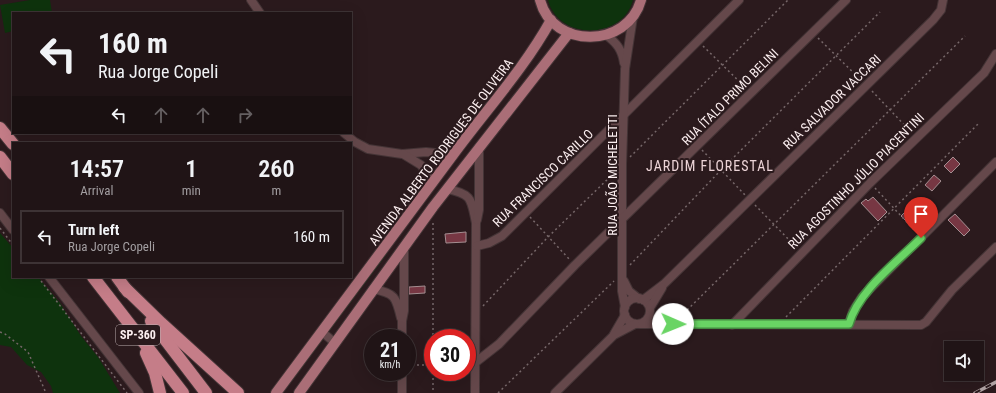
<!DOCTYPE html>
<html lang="en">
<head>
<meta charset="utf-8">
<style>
  :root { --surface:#201416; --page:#281d1f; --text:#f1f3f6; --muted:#a29ea1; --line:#3d3335 }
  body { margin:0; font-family:"Roboto Condensed",sans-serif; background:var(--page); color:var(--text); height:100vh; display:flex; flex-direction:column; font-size:15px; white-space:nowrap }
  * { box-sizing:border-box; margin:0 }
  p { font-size:13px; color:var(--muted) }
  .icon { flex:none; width:22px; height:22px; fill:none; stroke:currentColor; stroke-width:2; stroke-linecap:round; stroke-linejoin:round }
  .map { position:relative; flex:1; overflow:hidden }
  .sheet { position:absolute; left:12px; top:142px; width:340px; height:136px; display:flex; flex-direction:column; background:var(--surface); border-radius:0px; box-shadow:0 4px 16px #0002,0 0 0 1px var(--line) }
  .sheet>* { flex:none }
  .banner { position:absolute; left:12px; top:12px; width:340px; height:122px; border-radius:0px; box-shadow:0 4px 16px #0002,0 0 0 1px var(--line); background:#201416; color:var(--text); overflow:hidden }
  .fabs { position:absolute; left:944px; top:341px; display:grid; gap:8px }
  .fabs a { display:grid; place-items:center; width:40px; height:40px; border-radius:0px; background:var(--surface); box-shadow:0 4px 16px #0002,0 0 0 1px var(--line); font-size:20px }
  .speed { position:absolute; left:364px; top:329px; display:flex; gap:8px; font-size:20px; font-weight:700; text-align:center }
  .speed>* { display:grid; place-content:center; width:52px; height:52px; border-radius:50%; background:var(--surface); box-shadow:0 4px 16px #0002,0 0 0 1px var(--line); line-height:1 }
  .speed small { font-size:10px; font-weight:400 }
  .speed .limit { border:6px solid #d22; background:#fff; color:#111 }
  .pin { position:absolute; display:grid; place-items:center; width:34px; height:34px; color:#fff; margin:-41px -17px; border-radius:50% 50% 50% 0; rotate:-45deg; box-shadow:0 0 4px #0007 }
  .pin .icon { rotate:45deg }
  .me { position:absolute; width:44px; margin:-22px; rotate:91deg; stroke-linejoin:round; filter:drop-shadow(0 0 3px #0008) }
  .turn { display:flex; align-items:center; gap:14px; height:84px; padding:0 20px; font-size:18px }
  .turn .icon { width:52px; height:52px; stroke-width:2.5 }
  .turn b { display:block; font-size:28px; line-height:34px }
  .lanes { display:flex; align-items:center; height:38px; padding:0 20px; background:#0003; justify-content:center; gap:20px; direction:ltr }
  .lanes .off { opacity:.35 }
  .eta { display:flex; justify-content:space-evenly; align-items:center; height:68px; text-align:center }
  .eta b { font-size:24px; font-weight:600; line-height:28px }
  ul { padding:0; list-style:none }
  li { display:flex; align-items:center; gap:12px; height:54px; margin:0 8px 6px; padding:0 12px; border:2px solid var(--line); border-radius:0px }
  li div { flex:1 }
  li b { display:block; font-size:15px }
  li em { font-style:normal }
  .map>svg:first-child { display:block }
  .green { fill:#0e330d }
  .building { fill:#773743; stroke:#a48e91 }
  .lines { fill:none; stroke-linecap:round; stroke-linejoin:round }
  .minor-casing { stroke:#443436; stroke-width:10 }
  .major-casing { stroke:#443436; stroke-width:12 }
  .highway-casing { stroke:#443436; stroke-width:14 }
  .path { stroke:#766769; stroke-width:1.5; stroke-dasharray:2 3; stroke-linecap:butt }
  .minor { stroke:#65484b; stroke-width:8 }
  .major { stroke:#aa6e77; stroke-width:10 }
  .highway { stroke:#c57d88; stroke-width:12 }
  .rail-casing { stroke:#b2a4a5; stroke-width:3.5 }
  .rail { stroke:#2b1a1d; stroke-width:2; stroke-dasharray:6; stroke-linecap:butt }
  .route-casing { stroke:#448a41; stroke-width:10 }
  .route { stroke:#69d464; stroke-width:7 }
  .labels { text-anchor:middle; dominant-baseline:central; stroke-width:4; stroke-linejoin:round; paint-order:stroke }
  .shield { fill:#2b1a1d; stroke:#bdafb1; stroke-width:1 }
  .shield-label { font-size:12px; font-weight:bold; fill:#fceff0 }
  .street-label { font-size:13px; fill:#fceff0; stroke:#2b1a1d }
  .neighbourhood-label { font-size:14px; letter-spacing:1px; fill:#ecd4d7; stroke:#2b1a1d }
</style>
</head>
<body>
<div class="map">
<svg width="996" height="393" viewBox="0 0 996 393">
  <rect width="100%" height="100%" fill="#2b1a1d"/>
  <g class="green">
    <polygon points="30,0 50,0 52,13 13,13 13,31 5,33 0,5"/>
    <path d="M 548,0 L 633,0 C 623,40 558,41 548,0 Z"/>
    <polygon points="0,233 13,248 13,277 38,277 60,303 81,336 98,357 120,393 53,393 51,386 41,372 27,365 11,347 0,345"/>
    <polygon points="381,253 387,254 289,385 284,382"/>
  </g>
  <g class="building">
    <polygon points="953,157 960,164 951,173 944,166"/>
    <polygon points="934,175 941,181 932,191 925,185"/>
    <polygon points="873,197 887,212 878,221 861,203 866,199 868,201"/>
    <polygon points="910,207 923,222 915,230 901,216"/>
    <polygon points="955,214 970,230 964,236 948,220"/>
    <polygon points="466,232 466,242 446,243 445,234"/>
    <polygon points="425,286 425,293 409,294 409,287"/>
  </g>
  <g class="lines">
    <defs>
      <g id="minor">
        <polyline points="251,0 260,13"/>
        <path d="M 606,35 C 617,43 622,50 624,63"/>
        <polyline points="344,133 355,142 368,149 402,154 426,152 453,155"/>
        <polyline points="403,154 421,165 433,183"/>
        <path d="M 447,189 C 473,194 471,200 476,223 L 475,393"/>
        <polyline points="0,213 13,230"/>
        <polyline points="477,220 479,210 479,147"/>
        <polyline points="477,246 489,243 502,236 739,0"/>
        <polyline points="49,277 139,393"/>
        <polyline points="624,281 629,291 639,299"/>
        <path d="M 373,289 C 395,293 396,297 401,318"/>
        <circle cx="637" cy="311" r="13"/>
        <polyline points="643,300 664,284 933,20 941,10 943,0"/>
        <polyline points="625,307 622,291 622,165 625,69 633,17"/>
        <polyline points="650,308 662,288"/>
        <polyline points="640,324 921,325 926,322 952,290 996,247"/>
        <polyline points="849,324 853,311 862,297 996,162"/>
        <polyline points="732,325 870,183 984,73 996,54"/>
        <polyline points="322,332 334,342"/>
        <polyline points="614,334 625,315"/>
        <polyline points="402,338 402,321 404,311 404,247"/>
        <polyline points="476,362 499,344 575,265 846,0"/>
        <polyline points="402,393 402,372"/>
        <polyline points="555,393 614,335 635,324"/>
      </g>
      <g id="major">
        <path d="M 540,0 C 553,50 628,48 641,0"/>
        <path d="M 276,393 C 335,314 394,234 453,155 C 486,110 524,69 551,20"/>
        <polyline points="299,393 433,207 569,33"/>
      </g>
      <g id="highway">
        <polyline points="0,128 13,144"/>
        <polyline points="0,157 13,174"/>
        <polyline points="93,277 183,393"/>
        <polyline points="117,277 128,292"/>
        <polyline points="124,287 161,323 238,393"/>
        <polyline points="151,321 206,393"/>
        <polyline points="146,353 155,373 160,393"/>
      </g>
    </defs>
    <use href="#minor" class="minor-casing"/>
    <use href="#major" class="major-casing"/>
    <use href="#highway" class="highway-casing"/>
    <g class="path">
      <polyline points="818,38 861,80"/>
      <polyline points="703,46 746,88"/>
      <polyline points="872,91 912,133"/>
      <polyline points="702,150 745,195"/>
      <polyline points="630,157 788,0"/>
      <polyline points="875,188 916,232"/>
      <polyline points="755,205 797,248"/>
      <polyline points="530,217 570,260"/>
      <polyline points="433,223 433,393"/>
      <polyline points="0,228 13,245"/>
      <polyline points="630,265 721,170 880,12"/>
      <polyline points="38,277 127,393"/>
      <polyline points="483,306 548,237 615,172"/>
      <polyline points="680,317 965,36"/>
      <polyline points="786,317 979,123"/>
      <polyline points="0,332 5,334 28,352 46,393"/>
      <polyline points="407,365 433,365"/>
      <polyline points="498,393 614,281"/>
    </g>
    <use href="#minor" class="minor"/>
    <use href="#major" class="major"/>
    <use href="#highway" class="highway"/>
    <defs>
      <polyline id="rail" points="975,393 996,382"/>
    </defs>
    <use href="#rail" class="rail-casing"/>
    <use href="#rail" class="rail"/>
  </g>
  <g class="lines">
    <defs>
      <path id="route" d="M 673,324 L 849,324 C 858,291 897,262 921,238"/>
    </defs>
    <use href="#route" class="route-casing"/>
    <use href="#route" class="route"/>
  </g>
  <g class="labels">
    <rect class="shield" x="116" y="325" width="44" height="20" rx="3"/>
    <g class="shield-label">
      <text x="138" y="335">SP-360</text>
    </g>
    <g class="street-label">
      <text transform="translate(730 97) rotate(-45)">RUA ÍTALO PRIMO BELINI</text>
      <text transform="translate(832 102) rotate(-44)">RUA SALVADOR VACCARI</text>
      <text transform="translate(441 152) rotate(-53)">AVENIDA ALBERTO RODRIGUES DE OLIVEIRA</text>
      <text transform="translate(612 175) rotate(-90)">RUA JOÃO MICHELETTI</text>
      <text transform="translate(543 178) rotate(-44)">RUA FRANCISCO CARILLO</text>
      <text transform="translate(856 181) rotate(-45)">RUA AGOSTINHO JÚLIO PIACENTINI</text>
    </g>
    <g class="neighbourhood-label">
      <text x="710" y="166">JARDIM FLORESTAL</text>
    </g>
  </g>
</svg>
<div class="fabs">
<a><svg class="icon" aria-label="sound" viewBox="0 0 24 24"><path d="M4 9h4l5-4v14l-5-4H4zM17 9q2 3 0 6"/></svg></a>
</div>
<div class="speed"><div>21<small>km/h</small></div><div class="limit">30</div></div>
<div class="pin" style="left:921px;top:238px;background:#d93025"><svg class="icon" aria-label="arrive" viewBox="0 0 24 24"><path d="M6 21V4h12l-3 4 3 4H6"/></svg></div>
<svg class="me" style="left:673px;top:324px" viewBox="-20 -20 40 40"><circle r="19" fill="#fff"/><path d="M0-13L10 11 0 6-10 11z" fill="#69d464"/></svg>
<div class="banner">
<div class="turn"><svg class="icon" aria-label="left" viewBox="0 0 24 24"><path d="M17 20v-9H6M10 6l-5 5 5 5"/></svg><div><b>160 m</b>Rua Jorge Copeli</div></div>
<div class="lanes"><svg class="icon" aria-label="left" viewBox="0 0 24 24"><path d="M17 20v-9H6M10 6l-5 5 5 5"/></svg><svg class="icon off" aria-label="ahead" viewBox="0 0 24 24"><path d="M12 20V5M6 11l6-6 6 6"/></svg><svg class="icon off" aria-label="ahead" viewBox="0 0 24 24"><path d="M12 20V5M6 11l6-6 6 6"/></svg><svg class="icon off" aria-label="right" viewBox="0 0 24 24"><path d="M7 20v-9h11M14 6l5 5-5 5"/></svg></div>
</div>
<section class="sheet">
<div class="eta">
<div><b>14:57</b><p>Arrival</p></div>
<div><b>1</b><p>min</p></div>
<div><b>260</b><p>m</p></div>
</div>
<ul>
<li><svg class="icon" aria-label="left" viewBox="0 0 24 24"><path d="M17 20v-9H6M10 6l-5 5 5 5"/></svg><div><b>Turn left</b><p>Rua Jorge Copeli</p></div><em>160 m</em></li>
</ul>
</section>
</div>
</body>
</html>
